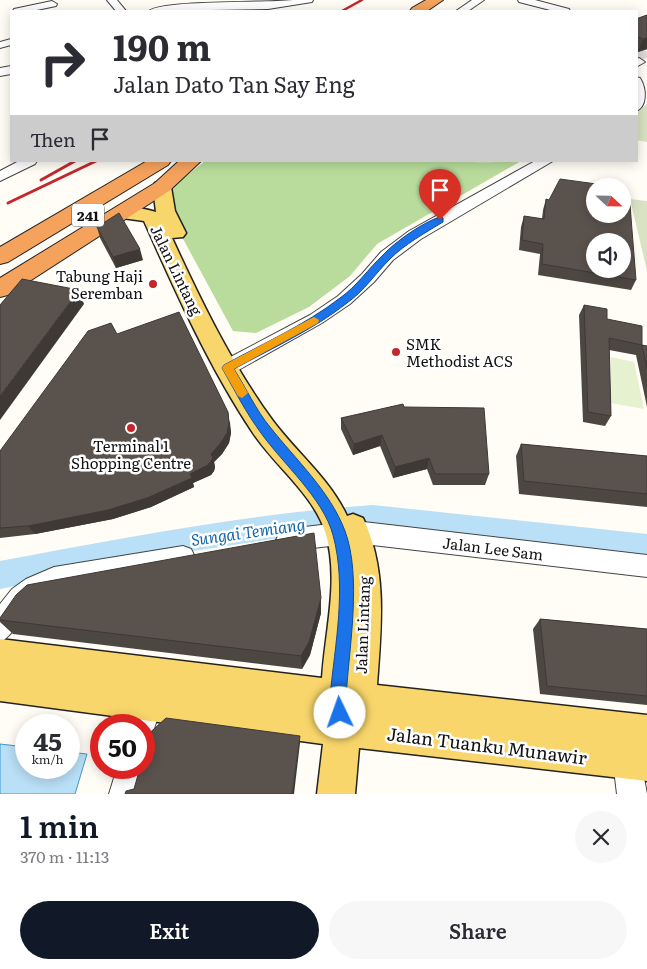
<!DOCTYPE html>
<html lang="en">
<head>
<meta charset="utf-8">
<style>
  :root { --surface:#fff; --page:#f7f7f7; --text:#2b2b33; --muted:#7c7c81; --accent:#111827 }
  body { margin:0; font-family:Literata,serif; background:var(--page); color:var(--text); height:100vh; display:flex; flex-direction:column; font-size:19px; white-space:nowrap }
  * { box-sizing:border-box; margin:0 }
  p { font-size:16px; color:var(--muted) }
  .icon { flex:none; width:28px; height:28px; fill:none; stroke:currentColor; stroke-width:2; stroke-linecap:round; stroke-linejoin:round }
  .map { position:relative; height:794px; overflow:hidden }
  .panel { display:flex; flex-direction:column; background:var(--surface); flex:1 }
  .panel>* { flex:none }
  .top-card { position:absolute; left:10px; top:10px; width:628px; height:152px; border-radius:0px; box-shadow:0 2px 12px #0003; background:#fff; color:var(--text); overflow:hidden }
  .needle { width:32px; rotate:112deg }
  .tools { position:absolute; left:586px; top:178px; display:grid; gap:10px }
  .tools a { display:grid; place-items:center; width:45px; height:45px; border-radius:50%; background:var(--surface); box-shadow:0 2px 12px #0003; font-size:25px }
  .speed { position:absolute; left:15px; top:714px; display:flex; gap:10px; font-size:25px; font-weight:700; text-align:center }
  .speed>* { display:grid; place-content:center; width:65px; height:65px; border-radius:50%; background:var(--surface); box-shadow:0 2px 12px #0003; line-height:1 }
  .speed small { font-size:12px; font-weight:400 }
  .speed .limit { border:8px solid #d22; background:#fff; color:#111 }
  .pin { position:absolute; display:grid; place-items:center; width:42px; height:42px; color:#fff; margin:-51px -21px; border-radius:50% 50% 50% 0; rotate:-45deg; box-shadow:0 0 5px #0007 }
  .pin .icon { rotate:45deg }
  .me { position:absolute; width:55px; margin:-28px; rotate:357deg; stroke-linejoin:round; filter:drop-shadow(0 0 4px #0008) }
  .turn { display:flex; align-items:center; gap:18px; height:105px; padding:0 20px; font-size:22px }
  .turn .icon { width:65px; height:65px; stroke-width:2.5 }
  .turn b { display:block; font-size:35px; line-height:42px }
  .then { display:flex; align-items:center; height:48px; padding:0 20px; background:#0003; gap:10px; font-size:19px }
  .round { display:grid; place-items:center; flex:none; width:52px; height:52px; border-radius:26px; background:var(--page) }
  .summary { display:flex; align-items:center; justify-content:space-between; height:85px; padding:0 20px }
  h1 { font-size:30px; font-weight:600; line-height:38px; color:var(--accent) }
  .action { display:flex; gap:10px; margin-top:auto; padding:10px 20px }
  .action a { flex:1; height:58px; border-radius:30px; background:var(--accent); color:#fff; font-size:20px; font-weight:600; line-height:58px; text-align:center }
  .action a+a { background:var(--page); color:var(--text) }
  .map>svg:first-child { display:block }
  .forest { fill:#b9dc9c }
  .cemetery { fill:#d9e3c4 }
  .pitch { fill:#e6f2cf }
  .water { fill:#b9e0f7; stroke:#3f96cf }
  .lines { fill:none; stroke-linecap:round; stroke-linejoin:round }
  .river { fill:#b9e0f7; fill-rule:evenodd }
  .minor-tunnel { stroke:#dbdad3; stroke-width:12; stroke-dasharray:12 5.5; stroke-linecap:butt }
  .minor-casing { stroke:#444; stroke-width:2 }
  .major-casing { stroke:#222; stroke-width:3 }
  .highway-casing { stroke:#222; stroke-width:2 }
  .minor { fill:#fff; fill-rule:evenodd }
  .major { fill:#f9d66b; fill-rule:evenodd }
  .highway { fill:#f5a25d; fill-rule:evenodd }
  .rail-far1 { stroke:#c4262e; stroke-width:2.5 }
  .rail { stroke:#c4262e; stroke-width:3 }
  .wall { fill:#4d4742 }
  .shaded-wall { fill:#3f3936 }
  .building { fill:#5a524d; stroke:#3f3936; fill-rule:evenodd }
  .route { fill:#1a73e8; stroke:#114b97 }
  .slow { fill:#f59e0b }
  .poi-dot { fill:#c4262e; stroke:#fff; stroke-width:2 }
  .labels { text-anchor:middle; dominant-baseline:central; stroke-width:5; stroke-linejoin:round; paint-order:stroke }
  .shield { fill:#fff; stroke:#585858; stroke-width:1 }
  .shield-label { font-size:14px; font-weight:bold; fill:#111 }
  .street-label { font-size:15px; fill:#111; stroke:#fff }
  .poi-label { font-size:15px; fill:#111; stroke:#fff; text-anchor:end }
  .water-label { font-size:16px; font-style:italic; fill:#1768a6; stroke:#fff }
  .near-street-label { font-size:18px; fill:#111; stroke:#fff }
</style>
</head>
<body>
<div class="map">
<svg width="647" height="794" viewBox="0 0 647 794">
  <rect width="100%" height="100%" fill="#fffdf5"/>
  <path class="forest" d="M 205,161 L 463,161 C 483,164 501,161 521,161 L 377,244 L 350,276 L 309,307 L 256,333 L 233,331 L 162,200 L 167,191 Z"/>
  <g class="cemetery">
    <polygon points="647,104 647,142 636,140 636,114"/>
    <polygon points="630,199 647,201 647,271"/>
  </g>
  <polygon class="pitch" points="611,357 634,362 644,409 610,403"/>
  <polygon class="water" points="0,744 26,747 26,768 69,768 69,752 87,754 75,794 0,794"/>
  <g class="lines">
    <path class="river" d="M 373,505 L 647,534 L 647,560 L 373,529 L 304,534 L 174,554 L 0,589 L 0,561 C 124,538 247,514 373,505 Z"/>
    <polyline class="minor-tunnel" points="636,57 647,51"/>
    <defs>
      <g id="minor">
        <polygon points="107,0 117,0 126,11 116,11"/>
        <path d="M 293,0 L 313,0 L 312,2 L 268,9 L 149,11 C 161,0 268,3 293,0 Z"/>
        <polygon points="472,0 484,0 468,11 456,11"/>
        <polygon points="518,0 535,0 569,9 570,11 554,11 519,2"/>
        <polygon points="52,1 57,4 56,6 32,11 13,11 14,9"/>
        <polygon points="11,39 11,45 0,48 0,42"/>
        <polygon points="639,58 645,62 636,67 636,59"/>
        <polygon points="11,66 11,74 0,76 0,68"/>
        <path d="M 636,77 L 640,78 C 647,89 647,107 636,111 Z"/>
        <polygon points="19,161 37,161 35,164 0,181 0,171"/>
        <polygon points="535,161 553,161 421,239 393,260 374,282 350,304 322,323 235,372 228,374 221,372 218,367 221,362 310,315 338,296 362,274 381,252 409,231"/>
        <polygon points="355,521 647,555 647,577 355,543 288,551 280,548 276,540 280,532 288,529"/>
        <path d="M 183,546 L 191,549 L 195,557 L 191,565 L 183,568 L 54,591 C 42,595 32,602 25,612 C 16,623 13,636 0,642 L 0,604 L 12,589 L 26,579 L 54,567 Z"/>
        <polygon points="148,690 158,694 162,704 152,735 144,738 144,725 128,725 138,694"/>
        <polygon points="627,747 637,751 641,761 647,794 617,794 613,761 617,751"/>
        <polygon points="144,764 146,768 139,794 109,794 117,768 144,768"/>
      </g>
      <path id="major" d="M 162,181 L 169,183 L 171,187 L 175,211 L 186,233 L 183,237 L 172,238 C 201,301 232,365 273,421 C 297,453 330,479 347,516 L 353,514 L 363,518 C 388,571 381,628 377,685 L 647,715 L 647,781 L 359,748 L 355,794 L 317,794 L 323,744 L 0,701 L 0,639 L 322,678 C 325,630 340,579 325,531 C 312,493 275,466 253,433 C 209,367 176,293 144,221 L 115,217 L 112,213 L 115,209 C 129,206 143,208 156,212 L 153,187 L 155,183 Z"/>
      <g id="highway">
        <polygon points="426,0 443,0 427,11 410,11 412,8"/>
        <polygon points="147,161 171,161 168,165 8,262 0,264 0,247"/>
        <polygon points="179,161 201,161 169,191 8,295 0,297 0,278 155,183"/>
      </g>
    </defs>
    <use href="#minor" class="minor-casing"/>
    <use href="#major" class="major-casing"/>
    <use href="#highway" class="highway-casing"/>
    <use href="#minor" class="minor"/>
    <use href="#major" class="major"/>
    <use href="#highway" class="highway"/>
    <polyline class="rail-far1" points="342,11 362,0"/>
    <g class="rail">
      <polyline points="41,180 75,161"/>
      <polyline points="8,203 96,161"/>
    </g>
  </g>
  <g class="wall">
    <polygon points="647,15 647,49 638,52 636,50 636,19"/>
    <polygon points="546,199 636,280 631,290 538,275 540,254 519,250 521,227 524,216 542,219 543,210"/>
    <polygon points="97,227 143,260 116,268 100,238"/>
    <polygon points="584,305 607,319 642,345 647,346 647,407 636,355 609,350 611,416 605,426 583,422 579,315"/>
    <polygon points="117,334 230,422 231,433 229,443 222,454 214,462 215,467 214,471 211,475 193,483 194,487 151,507 113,519 35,534 0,538 0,451"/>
    <polygon points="404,407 489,474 485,485 433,485 427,469 393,478 380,446 353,455 341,429 341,418"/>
    <polygon points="521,444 647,456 647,507 519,494 516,456"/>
    <polygon points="321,613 310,655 302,669 13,634 0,622 0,618"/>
    <polygon points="540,619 647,629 647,705 540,694 533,629"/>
  </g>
  <g class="shaded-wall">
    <polygon points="647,38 647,49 638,52 643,39"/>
    <polygon points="140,249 143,260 116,268 113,257"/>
    <polygon points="79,290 84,304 0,420 0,396"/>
    <polygon points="228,412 231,433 229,443 222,454 214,462 215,467 214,471 211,475 193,483 194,487 151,507 113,519 35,534 28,526 190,474 211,454"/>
    <polygon points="382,435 380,446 353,455 354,444"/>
    <polygon points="429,458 427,469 393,478 395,467"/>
    <polygon points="321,598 321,613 310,655 302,669 301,656"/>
    <polygon points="300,736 300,743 294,794 292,794"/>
  </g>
  <g class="building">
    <polygon points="647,15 647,38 643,39 636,36 636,19"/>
    <path d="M 560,179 L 611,186 L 595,186 L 595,214 L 622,214 L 622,188 L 626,188 L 626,204 L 630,205 L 636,280 L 542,264 L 543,244 L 522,240 L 524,216 L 544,219 L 546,199 L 549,200 ZM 595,241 L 622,241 L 622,269 L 595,269 Z"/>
    <polygon points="119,213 140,249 113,257 97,227"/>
    <polygon points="22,279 79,290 0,396 0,305"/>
    <polygon points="584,305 607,309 607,319 642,326 642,345 609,338 611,416 588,412"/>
    <polygon points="179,312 228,412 229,423 227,433 220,444 211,454 213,458 208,465 190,474 192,478 147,498 108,510 28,526 0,528 0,451 88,331 111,323 117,334"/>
    <polygon points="642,345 647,346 647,368"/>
    <polygon points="403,404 404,407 484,408 489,474 435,474 429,458 395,467 382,435 354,444 341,418"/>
    <polygon points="521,444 647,456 647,494 524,481"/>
    <polygon points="314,533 321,598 309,642 301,656 0,620 0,618 16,595 27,585"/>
    <polygon points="540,619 647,629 647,696 547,686"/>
    <polygon points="166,718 300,736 292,794 125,794 126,791 134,789 140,768 144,768 144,738"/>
  </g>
  <path class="route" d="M 440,217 L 443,218 L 443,222 C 425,233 405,244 390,259 C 375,274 364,291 347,303 C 313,330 272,348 234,369 C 246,388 256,410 270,427 C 296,460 330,491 345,531 C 362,577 349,648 346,697 L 348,713 L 345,718 L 340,721 L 334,718 L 330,697 C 335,644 347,587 333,535 C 323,498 283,464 261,433 C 246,413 234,389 222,368 L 224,365 C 262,344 305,325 340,298 C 357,286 368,269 383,255 C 395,242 423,222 440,217 Z"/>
  <polygon class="slow" points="314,317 319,320 318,323 234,369 248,393 242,398 238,396 222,368 224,365"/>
  <g class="poi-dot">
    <circle cx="153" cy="284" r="5"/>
    <circle cx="396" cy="352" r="5"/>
    <circle cx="131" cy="428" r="5"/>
  </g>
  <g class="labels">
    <rect class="shield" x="72" y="203.5" width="32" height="23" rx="4"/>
    <g class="shield-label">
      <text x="88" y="215">241</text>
    </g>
    <g class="street-label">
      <text transform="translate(177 270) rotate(64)">Jalan Lintang</text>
      <text transform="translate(493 548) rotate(7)">Jalan Lee Sam</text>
      <text transform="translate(362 625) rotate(-88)">Jalan Lintang</text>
    </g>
    <g class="poi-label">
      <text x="143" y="275">Tabung Haji<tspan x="143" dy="17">Seremban</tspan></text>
      <text x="406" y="343" text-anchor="start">SMK<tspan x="406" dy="17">Methodist ACS</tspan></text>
      <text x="131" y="445" text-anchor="middle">Terminal 1<tspan x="131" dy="17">Shopping Centre</tspan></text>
    </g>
    <g class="water-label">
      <text transform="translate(248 531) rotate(-8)">Sungai Temiang</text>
    </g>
    <g class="near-street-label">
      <text transform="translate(487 745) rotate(7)">Jalan Tuanku Munawir</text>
    </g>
  </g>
</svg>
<div class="tools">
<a><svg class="needle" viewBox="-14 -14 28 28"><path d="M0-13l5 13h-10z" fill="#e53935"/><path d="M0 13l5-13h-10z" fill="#7c7c81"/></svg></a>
<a><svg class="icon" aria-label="sound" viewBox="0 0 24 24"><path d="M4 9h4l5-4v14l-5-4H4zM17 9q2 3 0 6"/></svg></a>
</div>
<div class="speed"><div>45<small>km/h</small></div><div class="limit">50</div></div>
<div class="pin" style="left:440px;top:220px;background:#d93025"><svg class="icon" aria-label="arrive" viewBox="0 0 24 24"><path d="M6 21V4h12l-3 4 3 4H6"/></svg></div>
<svg class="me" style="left:340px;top:713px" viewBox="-20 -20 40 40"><circle r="19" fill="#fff"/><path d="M0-13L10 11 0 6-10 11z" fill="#1a73e8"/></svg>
<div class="top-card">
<div class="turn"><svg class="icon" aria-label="right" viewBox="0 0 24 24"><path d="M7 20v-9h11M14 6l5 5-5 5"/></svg><div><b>190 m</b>Jalan Dato Tan Say Eng</div></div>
<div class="then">Then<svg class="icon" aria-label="arrive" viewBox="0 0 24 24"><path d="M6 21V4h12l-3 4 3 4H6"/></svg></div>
</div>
</div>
<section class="panel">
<div class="summary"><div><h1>1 min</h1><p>370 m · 11:13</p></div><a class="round"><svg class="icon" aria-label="close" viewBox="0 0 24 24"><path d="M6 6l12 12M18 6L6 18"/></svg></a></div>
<div class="action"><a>Exit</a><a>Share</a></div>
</section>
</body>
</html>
